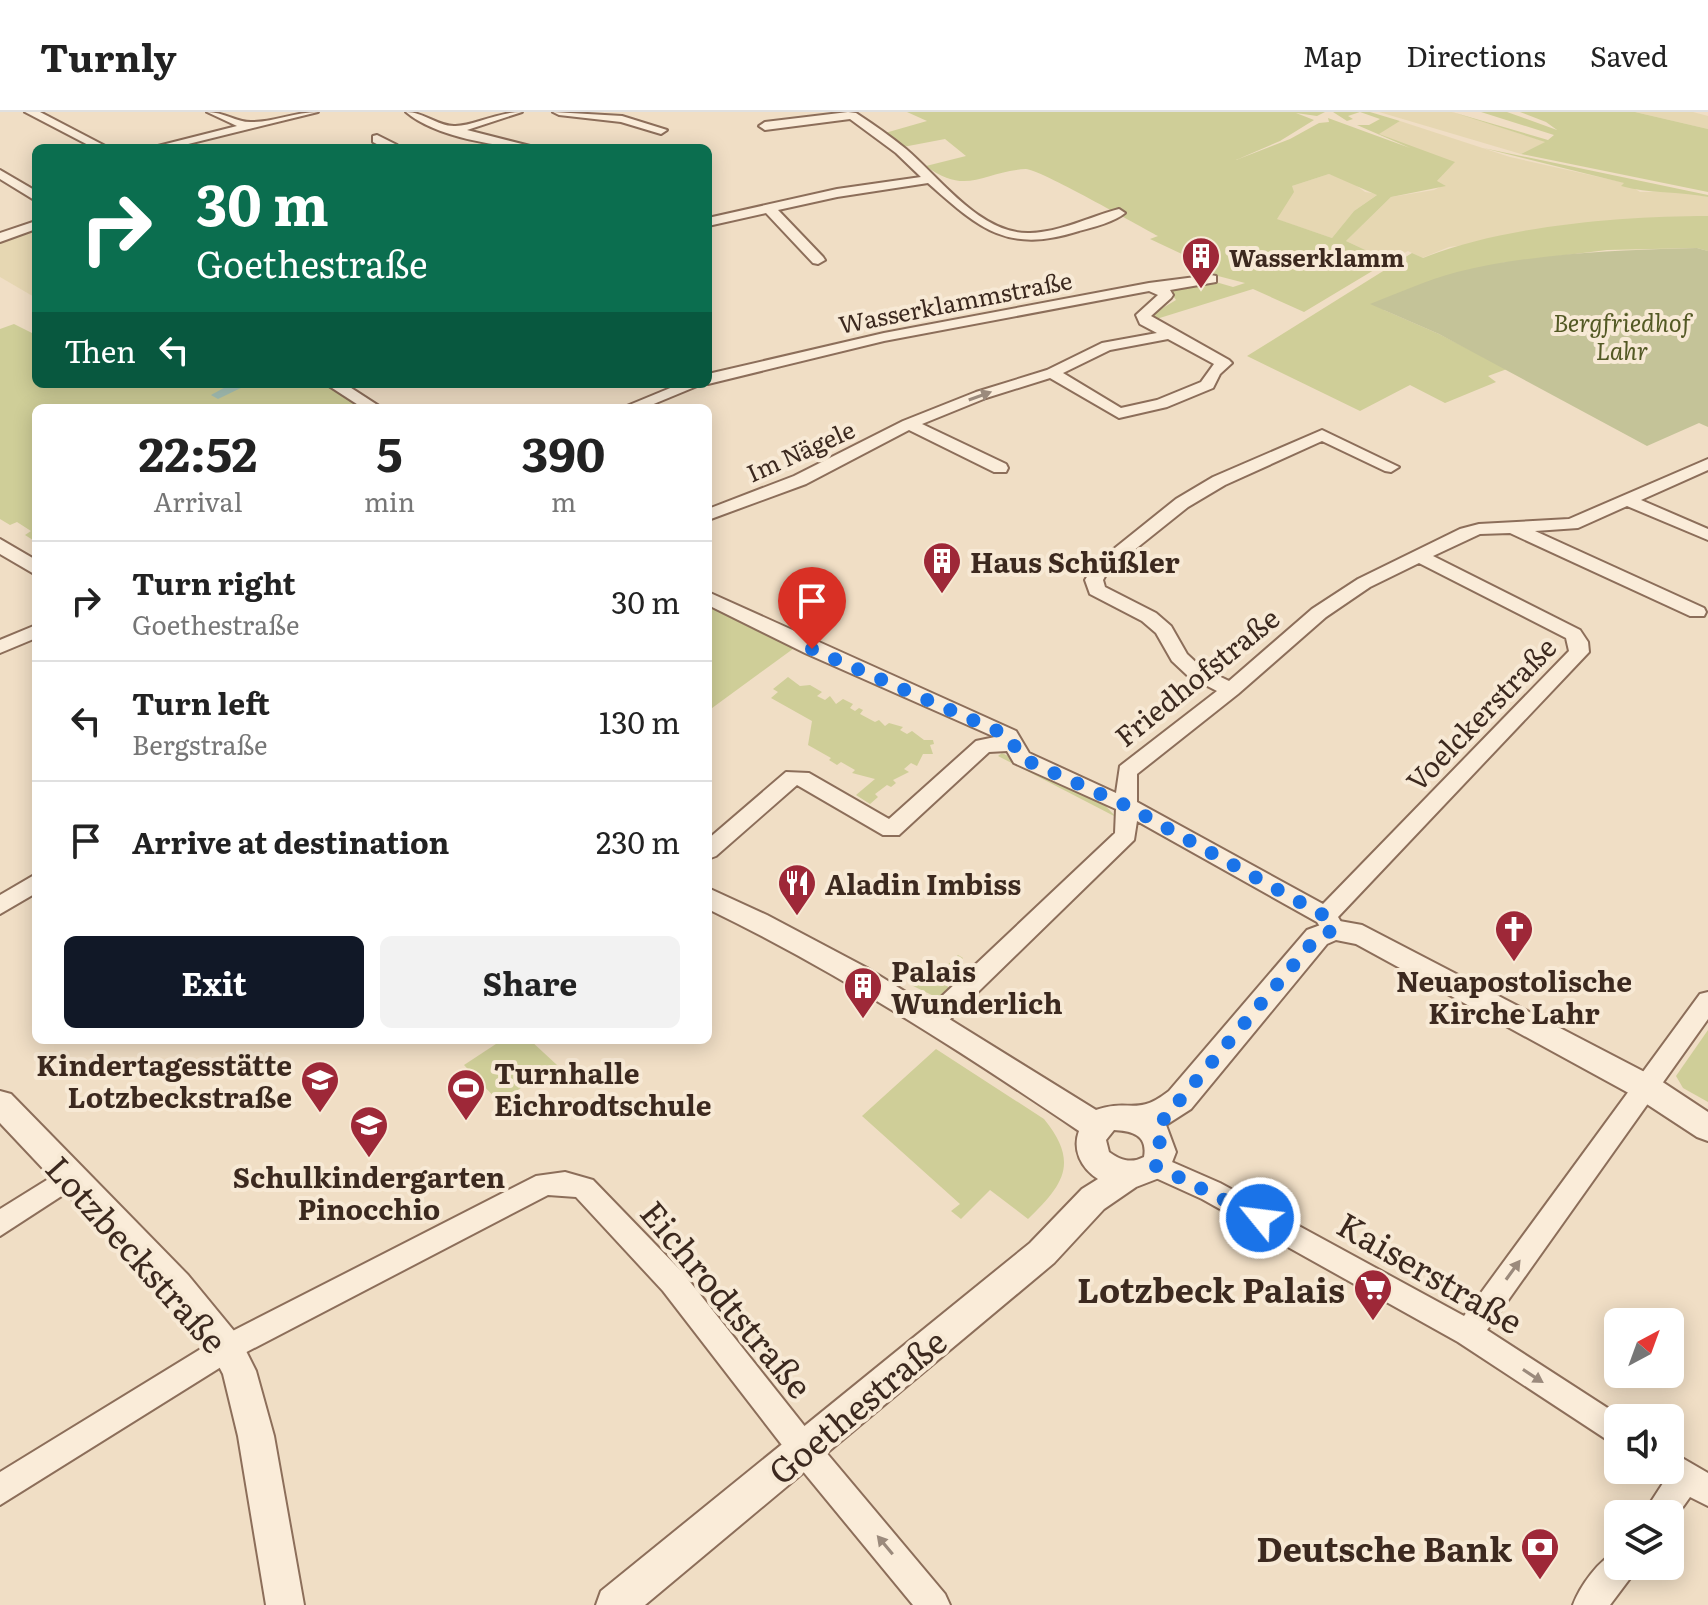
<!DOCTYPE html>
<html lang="en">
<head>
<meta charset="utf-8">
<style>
  :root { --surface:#fff; --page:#f2f2f2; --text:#222; --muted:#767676; --line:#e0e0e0; --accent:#111827 }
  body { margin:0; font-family:Literata,serif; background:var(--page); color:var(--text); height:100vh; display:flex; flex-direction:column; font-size:30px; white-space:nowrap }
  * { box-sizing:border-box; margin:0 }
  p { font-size:26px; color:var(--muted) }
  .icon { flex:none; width:44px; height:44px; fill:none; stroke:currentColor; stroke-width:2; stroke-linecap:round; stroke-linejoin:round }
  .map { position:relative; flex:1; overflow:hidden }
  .sheet { position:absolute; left:32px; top:292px; width:680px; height:640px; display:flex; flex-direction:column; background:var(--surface); border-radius:12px; box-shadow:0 4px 20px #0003 }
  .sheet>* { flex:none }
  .top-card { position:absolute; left:32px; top:32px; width:680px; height:244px; border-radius:12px; box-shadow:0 4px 20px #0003; background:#0b6e4f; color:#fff; overflow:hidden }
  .needle { width:52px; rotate:41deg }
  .tools { position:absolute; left:1604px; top:1196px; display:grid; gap:16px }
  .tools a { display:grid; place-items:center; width:80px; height:80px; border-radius:12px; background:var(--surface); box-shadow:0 4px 20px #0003; font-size:40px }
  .pin { position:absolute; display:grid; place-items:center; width:68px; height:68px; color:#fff; margin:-82px -34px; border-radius:50% 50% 50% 0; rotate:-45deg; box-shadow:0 0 8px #0007 }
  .pin .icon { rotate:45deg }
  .me { position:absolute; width:88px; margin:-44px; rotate:299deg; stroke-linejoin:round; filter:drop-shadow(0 0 6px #0008) }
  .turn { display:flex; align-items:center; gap:28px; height:168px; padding:0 32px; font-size:36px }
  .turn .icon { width:104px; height:104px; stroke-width:2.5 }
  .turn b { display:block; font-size:56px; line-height:68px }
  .then { display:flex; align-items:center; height:76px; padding:0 32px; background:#0003; gap:16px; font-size:30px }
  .eta { display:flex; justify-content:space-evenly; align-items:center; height:136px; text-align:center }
  .eta b { font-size:48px; font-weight:700; line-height:56px }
  .action { display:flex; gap:16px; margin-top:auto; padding:16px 32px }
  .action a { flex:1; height:92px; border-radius:12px; background:var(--accent); color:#fff; font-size:32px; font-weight:700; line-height:92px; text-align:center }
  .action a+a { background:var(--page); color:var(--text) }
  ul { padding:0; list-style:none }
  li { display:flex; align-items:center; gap:24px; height:120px; padding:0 32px; border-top:2px solid var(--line) }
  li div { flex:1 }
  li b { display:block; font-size:30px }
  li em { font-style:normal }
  header { display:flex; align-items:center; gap:48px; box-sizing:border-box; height:112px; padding:0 40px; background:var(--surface); border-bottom:2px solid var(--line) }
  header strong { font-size:38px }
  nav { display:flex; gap:44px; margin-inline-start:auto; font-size:28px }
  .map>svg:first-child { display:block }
  .farmland { fill:#e6d7b2 }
  .green { fill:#cfce98; fill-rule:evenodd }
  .cemetery { fill:#c4c398 }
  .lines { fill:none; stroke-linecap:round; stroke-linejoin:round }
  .canal { fill:#a7c3b7; fill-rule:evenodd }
  .minor-casing { stroke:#8c6e5a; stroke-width:4 }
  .tertiary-casing { stroke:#8c6e5a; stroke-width:4 }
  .minor { fill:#faecd9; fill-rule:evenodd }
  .tertiary { fill:#faecd9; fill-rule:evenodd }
  .oneway { fill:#9b8a7c }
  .route { stroke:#1a73e8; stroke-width:14; stroke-dasharray:0 25.2 }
  .labels { text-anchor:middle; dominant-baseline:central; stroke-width:8; stroke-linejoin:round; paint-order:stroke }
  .far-poi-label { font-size:24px; font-weight:bold; fill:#3c291f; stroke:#f7e9d5; text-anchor:start }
  .far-street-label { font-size:24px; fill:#3c291f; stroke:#f7e9d5 }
  .far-park-label { font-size:24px; font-style:italic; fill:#535924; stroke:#f7e9d5 }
  .poi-label { font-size:28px; font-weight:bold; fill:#3c291f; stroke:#f7e9d5; text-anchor:start }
  .street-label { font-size:28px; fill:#3c291f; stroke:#f7e9d5 }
  .near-street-label { font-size:34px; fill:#3c291f; stroke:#f7e9d5 }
  .near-poi-label { font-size:34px; font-weight:bold; fill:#3c291f; stroke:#f7e9d5; text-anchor:end }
</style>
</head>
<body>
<header>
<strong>Turnly</strong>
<nav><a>Map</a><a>Directions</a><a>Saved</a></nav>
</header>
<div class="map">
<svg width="1708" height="1493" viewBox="0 0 1708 1493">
  <rect width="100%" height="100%" fill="#f0dec5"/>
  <g class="farmland">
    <polygon points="1379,0 1452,0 1546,30 1521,42"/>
    <polygon points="1635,0 1693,0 1708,4 1708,17"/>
    <polygon points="1400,9 1510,45 1626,71 1640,80 1684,80 1708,85 1708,104 1449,135 1422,146 1408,139 1389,149 1346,129 1391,85 1434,78 1444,73 1436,70 1454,51 1378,22"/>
    <polygon points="1329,62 1350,69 1365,80 1378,82 1354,99 1332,126 1276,107 1292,74"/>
    <polygon points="36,117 36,186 0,165 0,130"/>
  </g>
  <g class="green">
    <path d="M 907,0 L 1325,0 L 1317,4 L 1296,1 L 1314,8 L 1280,29 L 1236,48 L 1290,27 L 1319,11 L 1329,10 L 1328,6 L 1410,36 L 1357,13 L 1369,13 L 1380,7 L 1360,0 L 1348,4 L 1353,7 L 1347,9 L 1333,0 L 1370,0 L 1400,9 L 1379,22 L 1455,50 L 1437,69 L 1446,74 L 1391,85 L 1346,129 L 1389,149 L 1304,200 L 1253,177 L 1150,209 L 1151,203 L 1176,188 L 1168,177 L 1209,168 L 1233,175 L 1245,171 L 1218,164 L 1201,151 L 1150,127 L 1158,124 C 1139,114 1039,57 1026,57 C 983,59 967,85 926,54 L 966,44 L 945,27 L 903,35 L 885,21 L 927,9 ZM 1329,62 L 1377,83 L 1354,99 L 1332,126 L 1277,107 L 1294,80 L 1292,74 Z"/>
    <polygon points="1452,0 1548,28 1554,23 1481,0 1507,0 1557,18 1546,10 1520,0 1635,0 1708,17 1708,80 1521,42 1545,30"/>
    <path d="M 1483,36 L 1708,83 L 1708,85 C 1679,79 1649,82 1621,74 L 1624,71 Z"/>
    <path d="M 1708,104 L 1708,139 L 1697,136 L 1607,138 L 1502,151 L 1384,198 L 1439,222 L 1507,257 L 1488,264 L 1496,270 L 1445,291 L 1410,273 L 1360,299 L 1247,244 L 1412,141 L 1423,146 C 1502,114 1622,104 1708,104 Z"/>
    <polygon points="14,212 36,223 36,272 325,272 364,296 36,296 36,430 25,423 31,419 17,410 10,413 0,407 0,217"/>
    <polygon points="708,490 797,534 708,599"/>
    <polygon points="788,565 800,574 810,573 822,580 817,584 825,588 830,584 836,592 843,587 853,592 850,596 855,599 859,596 863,598 860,602 875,610 879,608 885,614 889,611 903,615 900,618 907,622 912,619 924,628 933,628 934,632 930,633 933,642 923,642 917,654 911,651 904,657 909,660 893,668 896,671 891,675 887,673 875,682 878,685 870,692 856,683 875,667 852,661 855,658 841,650 837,653 829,648 831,646 808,633 812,609 771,586 778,580 773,577"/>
    <polygon points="1002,641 1100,688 1116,705 998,644"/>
    <polygon points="958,843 963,846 951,857 963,866 961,868 948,860 939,868 951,877 940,887 911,873 916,869 925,874"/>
    <polygon points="1708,918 1708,990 1683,976 1676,964"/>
    <polygon points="502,928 530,928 557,953 499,990 464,953"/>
    <path d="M 936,937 L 1044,1007 C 1080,1051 1063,1073 1028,1107 L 990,1078 L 961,1107 L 951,1099 L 960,1092 L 862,1004 Z"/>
  </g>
  <path class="cemetery" d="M 1697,136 L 1708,139 L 1708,315 L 1699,311 L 1647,334 L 1439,222 L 1370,192 C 1398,181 1427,168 1457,160 C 1535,141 1617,138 1697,136 Z"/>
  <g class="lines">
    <polygon class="canal" points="231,272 247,273 218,287 211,283"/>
    <defs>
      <g id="minor">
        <polygon points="25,0 40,0 109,36 94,36"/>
        <path d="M 207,0 C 224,0 238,11 252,10 C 274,10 295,0 318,0 L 172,36 L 150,36 L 237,14 Z"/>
        <path d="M 406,0 C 424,0 437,14 454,14 C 471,15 497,0 522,0 L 467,18 L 538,36 C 501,36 435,25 406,0 Z"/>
        <polygon points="553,0 622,4 667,18 661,22 621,10 559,3"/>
        <path d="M 848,0 L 856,1 C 873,12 890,24 906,37 C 940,66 981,123 1030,121 C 1061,120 1089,105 1119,97 L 1125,101 C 1114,110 1094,115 1079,119 C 1007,142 980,117 928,71 L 837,85 L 778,98 L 823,145 L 825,148 L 818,152 L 813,151 L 766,101 L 708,114 L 708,106 L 837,77 L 921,65 L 896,41 L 850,7 L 765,18 L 759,14 L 765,10 Z"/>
        <polygon points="377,23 397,33 399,36 384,36 373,30 373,24"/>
        <polygon points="0,58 36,79 36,89 0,67"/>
        <polygon points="36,109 36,117 0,130 0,121"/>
        <path d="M 1211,163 L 1216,164 L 1216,170 L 1170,178 L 1173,183 L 1171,186 L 1151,204 L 1229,248 L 1232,251 L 1220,262 L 1213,276 L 1167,295 L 1119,306 L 1050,266 L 986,286 L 922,312 L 1006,352 L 1008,356 L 1006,360 L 994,360 L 909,318 L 806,372 L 708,408 L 708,397 L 794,364 L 903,309 L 976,280 L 1047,258 L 1102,231 L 1157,221 L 1140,212 L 1136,203 L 1158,183 L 1149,179 L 884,229 L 708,272 L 708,262 L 884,221 L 1149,171 ZM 1168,227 L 1214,252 L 1201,270 L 1157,288 L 1121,296 L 1063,261 L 1110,238 Z"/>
        <polygon points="326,272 345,272 382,296 363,296"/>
        <polygon points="680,272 702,272 644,296 622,296"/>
        <path d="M 1322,318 L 1399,355 L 1391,360 L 1385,359 L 1322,329 L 1225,373 L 1188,395 L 1108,459 L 1103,468 L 1105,475 L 1156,501 L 1171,514 L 1187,542 L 1202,556 L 1229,569 L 1312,497 L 1358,467 L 1460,417 L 1479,412 L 1569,407 L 1708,347 L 1708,358 L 1641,388 L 1708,417 L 1708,428 L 1627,394 L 1578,416 L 1535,419 L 1704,496 L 1706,500 L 1704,504 L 1690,504 L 1510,421 L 1480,422 L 1433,444 L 1580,518 L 1588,530 L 1589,540 L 1338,805 L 1346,818 L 1342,824 L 1334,827 L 1326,824 L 1317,810 L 1137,709 L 1134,728 L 941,916 L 932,918 L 923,916 L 920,909 L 923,902 L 1115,721 L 1116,697 L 1014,651 L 1007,639 L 989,640 L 899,723 L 883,723 L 797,673 L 716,744 L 708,747 L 708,727 L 786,660 L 809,661 L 889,707 L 976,629 L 995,625 L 805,541 L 708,493 L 708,480 L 1016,619 L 1029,641 L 1116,681 L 1120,654 L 1217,579 L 1188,564 L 1172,549 L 1156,521 L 1142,509 L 1090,482 L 1085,468 L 1095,452 L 1176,387 L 1213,365 ZM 1419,451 L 1566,526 L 1569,539 L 1323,792 L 1137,690 L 1137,662 L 1238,582 L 1326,505 L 1370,475 Z"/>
        <polygon points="36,513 36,526 0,541 0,528"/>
        <polygon points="36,762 36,781 0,802 0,783"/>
        <polygon points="1708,880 1708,907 1487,1218 1623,1306 1618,1306 1618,1335 1458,1230 1202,1087 1147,1062 1143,1054 1147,1046 1156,1043 1220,1071 1464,1204 1700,882"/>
        <polygon points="71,1053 80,1056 84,1064 80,1072 0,1124 0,1097"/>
        <polygon points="565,1060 593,1068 683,1161 814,1326 945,1482 950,1493 913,1493 792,1346 663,1179 576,1085 548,1083 237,1245 0,1393 0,1360 217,1227 536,1064"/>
        <polygon points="1670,1339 1708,1361 1708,1394 1690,1385 1670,1413 1670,1402 1643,1402 1665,1368 1656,1358 1670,1358"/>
        <path d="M 1618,1439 L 1618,1454 L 1636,1454 L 1631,1465 L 1610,1493 L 1573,1493 C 1580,1474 1599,1447 1618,1439 Z"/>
      </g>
      <g id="tertiary">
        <polygon points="0,427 36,448 36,463 0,442"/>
        <path d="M 708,776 L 767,803 L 867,856 L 1096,998 C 1130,986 1136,1005 1169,979 L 1307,818 L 1334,808 L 1362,813 L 1658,967 L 1708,1000 L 1708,1029 L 1697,1025 L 1636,985 L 1356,832 L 1336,828 L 1327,832 L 1191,997 L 1166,1013 L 1176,1040 L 1167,1063 L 1136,1075 L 1104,1097 L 1054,1151 L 645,1493 L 596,1493 L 601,1479 L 1030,1131 L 1082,1077 L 1098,1067 C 1081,1056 1072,1038 1079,1019 C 959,938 838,860 708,797 ZM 1114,1018 C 1132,1019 1148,1023 1144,1045 C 1131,1052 1120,1048 1109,1040 L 1106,1028 Z"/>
        <polygon points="0,979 11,982 188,1163 239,1225 256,1259 274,1324 304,1493 266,1493 238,1324 223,1262 215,1247 164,1185 0,1011"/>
      </g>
    </defs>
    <use href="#minor" class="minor-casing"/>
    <use href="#tertiary" class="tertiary-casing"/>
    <use href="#minor" class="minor"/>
    <use href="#tertiary" class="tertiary"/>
  </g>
  <defs><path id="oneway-solid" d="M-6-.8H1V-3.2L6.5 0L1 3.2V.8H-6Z" transform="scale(2)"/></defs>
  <g class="oneway">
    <use href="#oneway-solid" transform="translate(980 284) rotate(-20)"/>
    <use href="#oneway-solid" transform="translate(1513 1158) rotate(-54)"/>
    <use href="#oneway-solid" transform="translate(1533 1264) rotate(33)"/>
    <use href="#oneway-solid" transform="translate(885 1433) rotate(-130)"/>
  </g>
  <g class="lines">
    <polyline class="route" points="812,537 1009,624 1021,646 1127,694 1325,804 1334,818 1317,825 1180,988 1168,998 1157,1022 1162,1038 1156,1054 1260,1106"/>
  </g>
  <defs>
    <symbol id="building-pin" viewBox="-11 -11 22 30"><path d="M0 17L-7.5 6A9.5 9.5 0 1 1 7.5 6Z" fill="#9e2838" stroke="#f7e9d5"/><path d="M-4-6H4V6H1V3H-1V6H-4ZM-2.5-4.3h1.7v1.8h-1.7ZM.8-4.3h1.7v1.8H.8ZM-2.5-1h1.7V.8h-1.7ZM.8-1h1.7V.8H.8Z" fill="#fff"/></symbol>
    <symbol id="restaurant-pin" viewBox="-11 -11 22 30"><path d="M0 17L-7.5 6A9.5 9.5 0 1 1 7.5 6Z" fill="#9e2838" stroke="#f7e9d5"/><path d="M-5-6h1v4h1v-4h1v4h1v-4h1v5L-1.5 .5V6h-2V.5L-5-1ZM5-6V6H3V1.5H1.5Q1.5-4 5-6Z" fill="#fff"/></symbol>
    <symbol id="church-pin" viewBox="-11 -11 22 30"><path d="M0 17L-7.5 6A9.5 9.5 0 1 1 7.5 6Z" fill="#9e2838" stroke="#f7e9d5"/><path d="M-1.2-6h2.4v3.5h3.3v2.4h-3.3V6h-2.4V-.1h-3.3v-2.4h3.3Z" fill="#fff"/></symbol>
    <symbol id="school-pin" viewBox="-11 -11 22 30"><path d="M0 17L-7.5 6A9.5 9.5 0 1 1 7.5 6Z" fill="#9e2838" stroke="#f7e9d5"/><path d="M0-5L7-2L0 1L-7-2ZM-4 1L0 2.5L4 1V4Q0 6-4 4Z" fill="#fff"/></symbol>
    <symbol id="stadium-pin" viewBox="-11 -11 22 30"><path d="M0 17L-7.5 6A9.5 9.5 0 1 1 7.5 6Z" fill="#9e2838" stroke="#f7e9d5"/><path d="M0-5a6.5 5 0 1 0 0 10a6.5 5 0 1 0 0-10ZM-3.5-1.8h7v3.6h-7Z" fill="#fff"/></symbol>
    <symbol id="supermarket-pin" viewBox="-11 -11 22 30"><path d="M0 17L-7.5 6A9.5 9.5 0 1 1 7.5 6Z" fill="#9e2838" stroke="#f7e9d5"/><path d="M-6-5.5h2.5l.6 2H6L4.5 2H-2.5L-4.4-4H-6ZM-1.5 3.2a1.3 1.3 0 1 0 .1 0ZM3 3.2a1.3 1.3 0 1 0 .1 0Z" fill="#fff"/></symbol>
    <symbol id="bank-pin" viewBox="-11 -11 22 30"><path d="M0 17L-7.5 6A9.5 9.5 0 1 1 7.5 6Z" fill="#9e2838" stroke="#f7e9d5"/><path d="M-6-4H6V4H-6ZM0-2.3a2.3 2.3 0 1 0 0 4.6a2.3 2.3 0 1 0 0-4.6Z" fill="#fff"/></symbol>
  </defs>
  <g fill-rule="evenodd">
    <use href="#building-pin" x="1179" y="122" width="44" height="60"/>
    <use href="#building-pin" x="920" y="427" width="44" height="60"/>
    <use href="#restaurant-pin" x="775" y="749" width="44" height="60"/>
    <use href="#church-pin" x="1492" y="795" width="44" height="60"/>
    <use href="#building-pin" x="841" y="852" width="44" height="60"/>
    <use href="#school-pin" x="298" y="946" width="44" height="60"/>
    <use href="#stadium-pin" x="444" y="954" width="44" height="60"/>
    <use href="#school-pin" x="347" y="991" width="44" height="60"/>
    <use href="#supermarket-pin" x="1351" y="1154" width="44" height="60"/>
    <use href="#bank-pin" x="1518" y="1413" width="44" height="60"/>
  </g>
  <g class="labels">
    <g class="far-poi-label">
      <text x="1229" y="144">Wasserklamm</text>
    </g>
    <g class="far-street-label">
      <text transform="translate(955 189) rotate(-11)">Wasserklammstraße</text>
      <text transform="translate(800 338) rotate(-24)">Im Nägele</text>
    </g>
    <g class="far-park-label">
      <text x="1622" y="209">Bergfriedhof<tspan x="1622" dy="28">Lahr</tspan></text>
    </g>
    <g class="poi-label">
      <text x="970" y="449">Haus Schüßler</text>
      <text x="825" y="771">Aladin Imbiss</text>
      <text x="891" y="858">Palais<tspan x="891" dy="32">Wunderlich</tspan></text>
      <text x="1514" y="868" text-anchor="middle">Neuapostolische<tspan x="1514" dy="32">Kirche Lahr</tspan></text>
      <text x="292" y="952" text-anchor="end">Kindertagesstätte<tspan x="292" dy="32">Lotzbeckstraße</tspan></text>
      <text x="494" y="960">Turnhalle<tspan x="494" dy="32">Eichrodtschule</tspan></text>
      <text x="369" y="1064" text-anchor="middle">Schulkindergarten<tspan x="369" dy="32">Pinocchio</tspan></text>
    </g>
    <g class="street-label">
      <text transform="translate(1196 564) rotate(-39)">Friedhofstraße</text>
      <text transform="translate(1480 601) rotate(-46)">Voelckerstraße</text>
    </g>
    <g class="near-street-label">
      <text transform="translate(138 1141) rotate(48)">Lotzbeckstraße</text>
      <text transform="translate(1431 1159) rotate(30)">Kaiserstraße</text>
      <text transform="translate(728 1186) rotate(50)">Eichrodtstraße</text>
      <text transform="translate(856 1293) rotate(-40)">Goethestraße</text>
    </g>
    <g class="near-poi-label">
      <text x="1345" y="1176">Lotzbeck Palais</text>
      <text x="1512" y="1435">Deutsche Bank</text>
    </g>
  </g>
</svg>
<div class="tools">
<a><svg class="needle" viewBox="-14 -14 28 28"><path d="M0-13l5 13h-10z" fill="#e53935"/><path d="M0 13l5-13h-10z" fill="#767676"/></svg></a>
<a><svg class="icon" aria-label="sound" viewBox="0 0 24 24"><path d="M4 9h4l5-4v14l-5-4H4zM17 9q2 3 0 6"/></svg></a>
<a><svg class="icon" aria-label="layers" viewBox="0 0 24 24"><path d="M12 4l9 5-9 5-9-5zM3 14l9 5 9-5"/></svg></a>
</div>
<div class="pin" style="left:812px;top:537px;background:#d93025"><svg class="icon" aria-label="arrive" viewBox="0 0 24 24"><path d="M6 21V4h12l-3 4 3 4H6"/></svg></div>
<svg class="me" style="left:1260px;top:1106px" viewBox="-20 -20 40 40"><circle r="17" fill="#1a73e8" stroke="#fff" stroke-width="3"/><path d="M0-11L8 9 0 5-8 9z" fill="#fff"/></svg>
<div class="top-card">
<div class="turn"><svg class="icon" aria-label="right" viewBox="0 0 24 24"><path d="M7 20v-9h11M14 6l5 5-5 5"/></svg><div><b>30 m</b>Goethestraße</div></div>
<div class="then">Then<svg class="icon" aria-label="left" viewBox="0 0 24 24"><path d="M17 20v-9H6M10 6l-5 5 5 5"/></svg></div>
</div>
<section class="sheet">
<div class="eta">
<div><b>22:52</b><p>Arrival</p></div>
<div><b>5</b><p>min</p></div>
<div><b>390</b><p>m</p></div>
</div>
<ul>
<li><svg class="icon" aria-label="right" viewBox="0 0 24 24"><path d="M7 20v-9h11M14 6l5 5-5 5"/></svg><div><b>Turn right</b><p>Goethestraße</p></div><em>30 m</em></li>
<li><svg class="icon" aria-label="left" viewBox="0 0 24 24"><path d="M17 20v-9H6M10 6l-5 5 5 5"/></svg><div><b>Turn left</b><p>Bergstraße</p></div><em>130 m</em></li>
<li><svg class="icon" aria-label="arrive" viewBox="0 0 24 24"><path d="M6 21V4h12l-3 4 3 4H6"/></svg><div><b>Arrive at destination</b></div><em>230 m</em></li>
</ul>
<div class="action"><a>Exit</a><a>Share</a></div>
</section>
</div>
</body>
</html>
